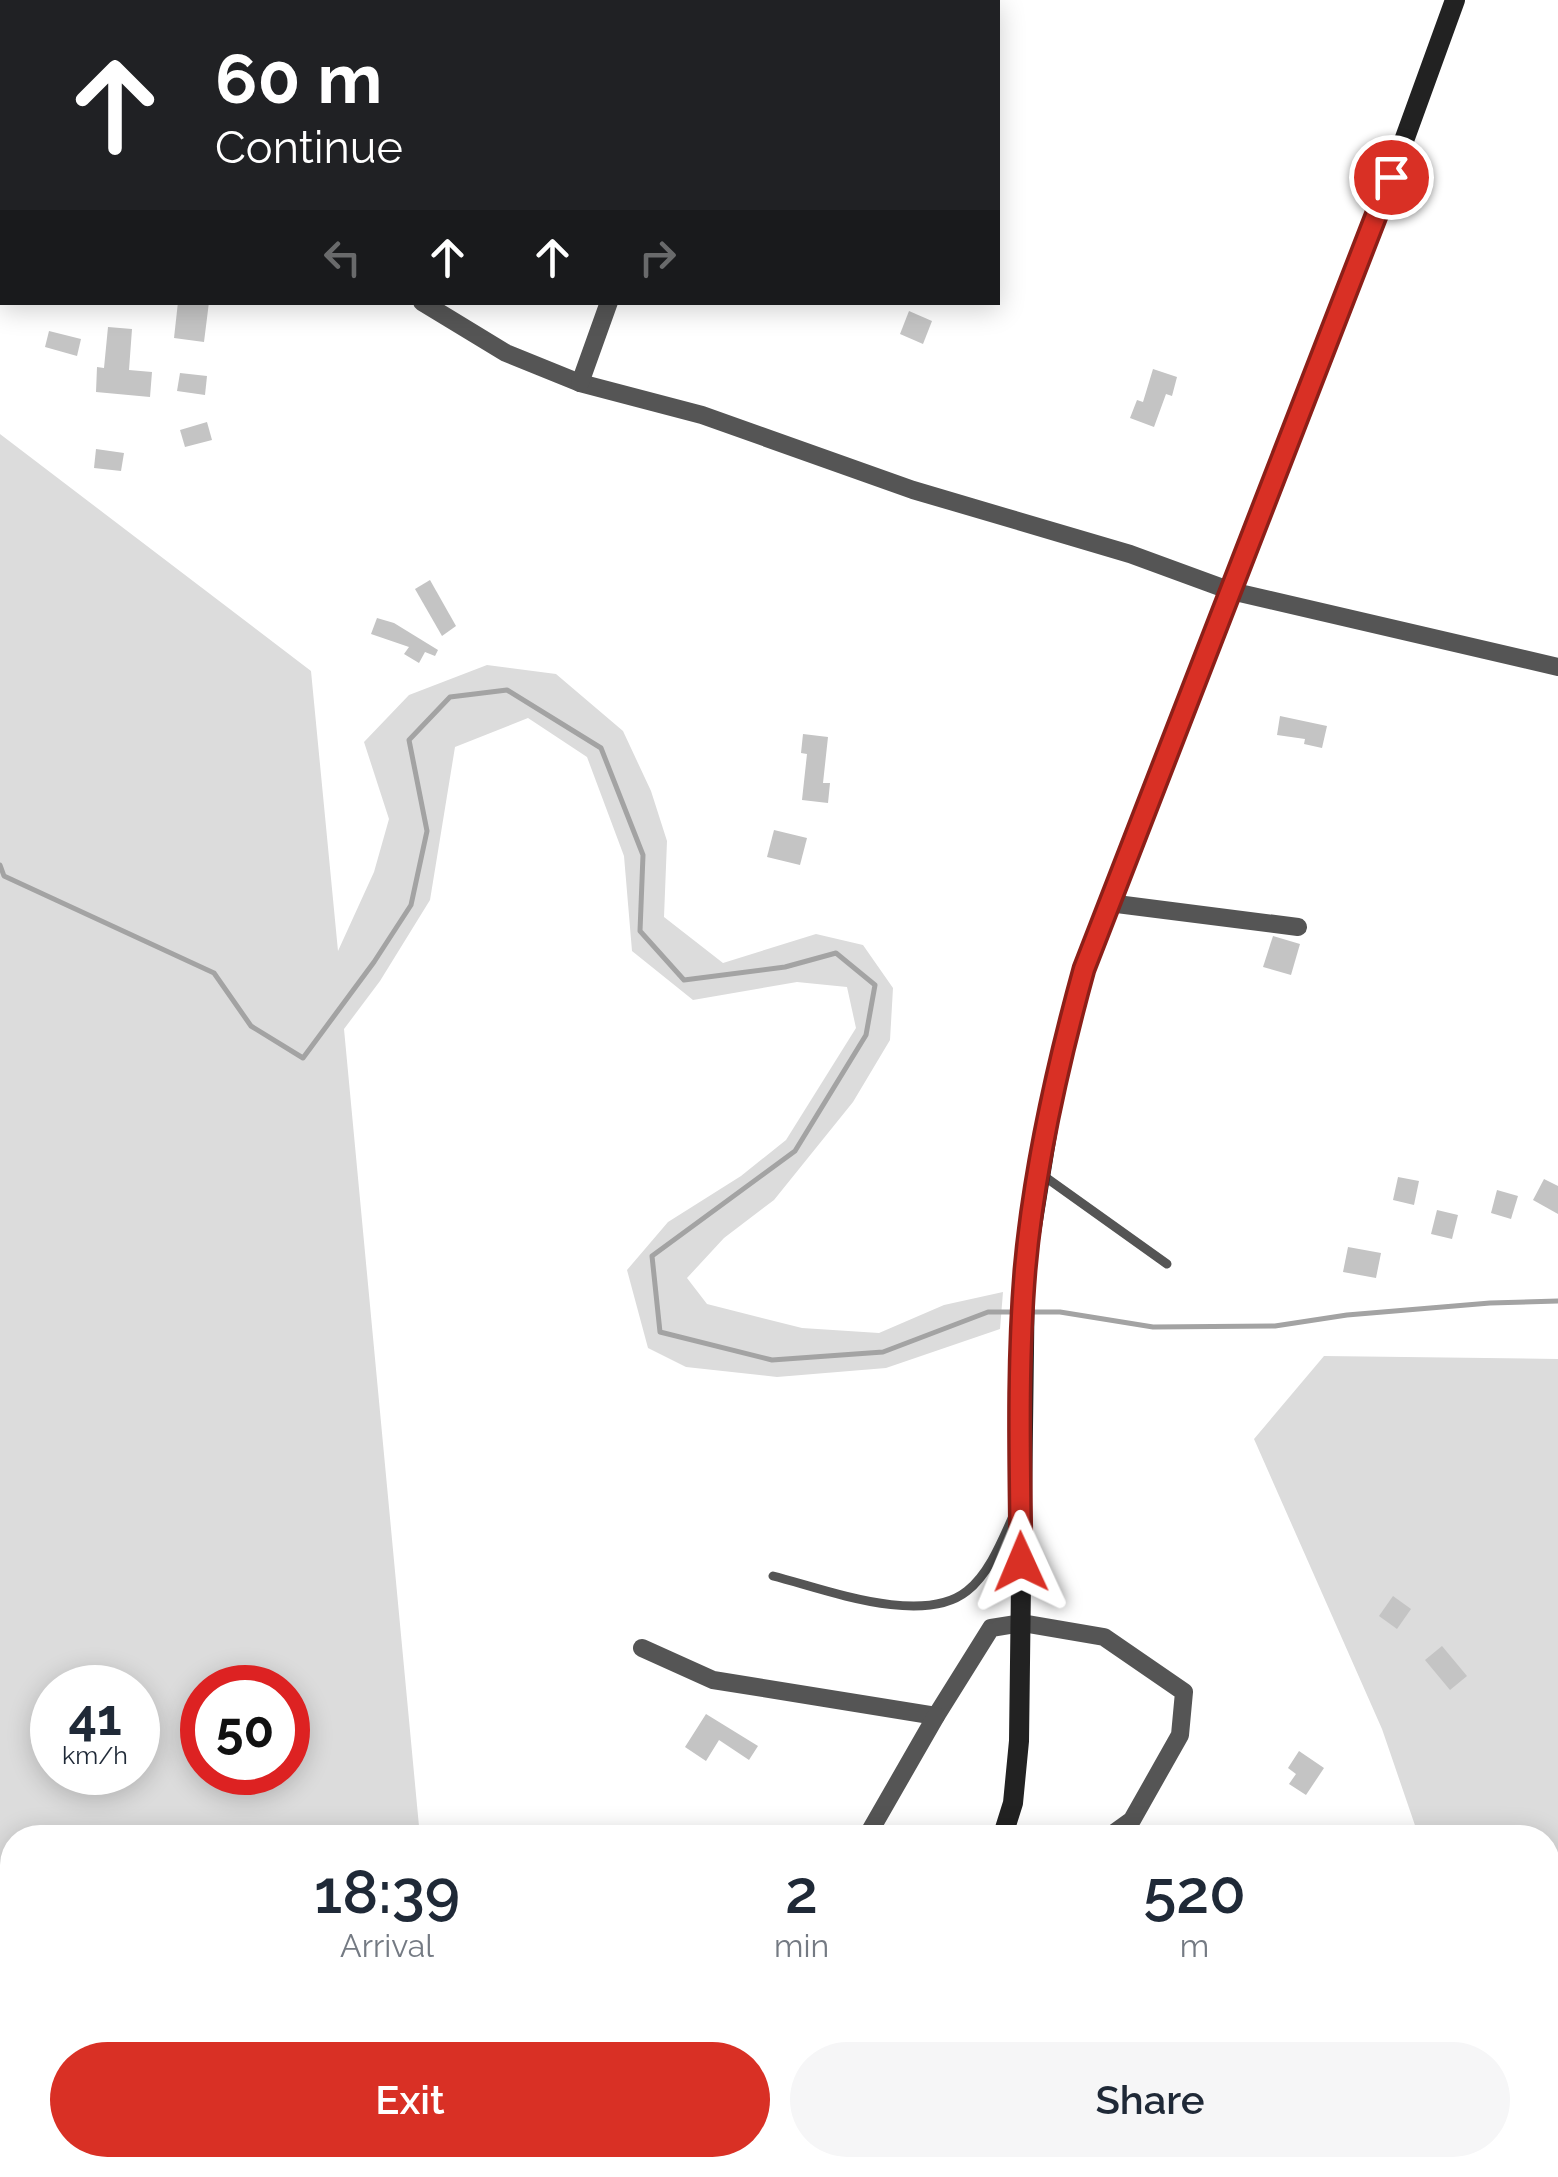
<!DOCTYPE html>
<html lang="en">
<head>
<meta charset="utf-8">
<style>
  :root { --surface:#fff; --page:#f6f6f7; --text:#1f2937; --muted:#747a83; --accent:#d93025 }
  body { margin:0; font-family:Raleway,sans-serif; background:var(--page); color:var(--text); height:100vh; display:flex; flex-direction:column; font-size:38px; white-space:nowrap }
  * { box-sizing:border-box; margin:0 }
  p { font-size:32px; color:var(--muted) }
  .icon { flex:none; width:55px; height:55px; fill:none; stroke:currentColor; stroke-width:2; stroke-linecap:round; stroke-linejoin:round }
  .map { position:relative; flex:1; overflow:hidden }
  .drawer { position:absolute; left:0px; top:1825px; width:1560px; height:352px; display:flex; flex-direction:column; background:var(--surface); border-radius:40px 40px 0 0; box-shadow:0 5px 25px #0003 }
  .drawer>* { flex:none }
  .top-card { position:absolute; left:0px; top:0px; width:1000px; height:305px; box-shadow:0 5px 25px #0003; background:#202124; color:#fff; overflow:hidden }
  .speed { position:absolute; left:30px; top:1665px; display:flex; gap:20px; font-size:50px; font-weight:700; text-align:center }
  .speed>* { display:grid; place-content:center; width:130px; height:130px; border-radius:50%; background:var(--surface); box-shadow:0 5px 25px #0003; line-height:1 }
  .speed small { font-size:25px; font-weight:400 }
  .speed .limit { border:15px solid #d22; background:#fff; color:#111 }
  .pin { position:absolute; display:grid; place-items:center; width:85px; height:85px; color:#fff; margin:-42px; border:5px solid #fff; border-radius:50%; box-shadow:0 2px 10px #0007 }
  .me { position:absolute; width:110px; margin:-55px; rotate:359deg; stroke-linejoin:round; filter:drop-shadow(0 0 8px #0008) }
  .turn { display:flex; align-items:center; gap:35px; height:210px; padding:0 50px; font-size:45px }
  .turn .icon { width:130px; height:130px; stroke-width:2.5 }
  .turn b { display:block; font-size:70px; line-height:85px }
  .lanes { display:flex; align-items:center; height:95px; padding:0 50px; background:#0003; justify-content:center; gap:50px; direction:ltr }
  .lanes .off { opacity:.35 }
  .eta { display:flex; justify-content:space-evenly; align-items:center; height:170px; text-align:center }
  .eta b { font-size:60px; font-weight:600; line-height:70px }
  .primary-button { display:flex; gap:20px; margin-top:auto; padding:20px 50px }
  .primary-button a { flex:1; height:115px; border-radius:60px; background:var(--accent); color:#fff; font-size:40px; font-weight:600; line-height:115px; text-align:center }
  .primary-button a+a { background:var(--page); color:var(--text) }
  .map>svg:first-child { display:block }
  .green { fill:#dcdcdc; fill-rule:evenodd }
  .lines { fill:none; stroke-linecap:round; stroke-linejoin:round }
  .stream { stroke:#a3a3a3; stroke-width:5 }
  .building { fill:#c4c4c4 }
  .service { stroke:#555; stroke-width:9 }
  .minor { stroke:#555; stroke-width:18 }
  .secondary { stroke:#222; stroke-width:20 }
  .route-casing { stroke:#8d1f18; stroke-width:25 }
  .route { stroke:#d93025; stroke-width:18 }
</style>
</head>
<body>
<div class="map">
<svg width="1558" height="2177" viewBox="0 0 1558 2177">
  <rect width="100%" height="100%" fill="#fff"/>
  <g class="green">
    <polygon points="163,0 673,0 673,2"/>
    <path d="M 0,434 L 311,671 L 338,951 L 374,872 L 389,819 L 364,742 L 409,695 L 487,665 L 556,674 L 623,731 L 651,791 L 667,841 L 664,917 L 723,963 L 816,934 L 863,945 L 893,988 L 890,1040 L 853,1102 L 774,1200 L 724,1238 L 687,1278 L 707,1304 L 802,1328 L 879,1333 L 944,1305 L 1003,1292 L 1000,1329 L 886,1368 L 777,1377 L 686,1367 L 648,1348 L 627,1270 L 668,1222 L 741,1176 L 786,1140 L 856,1028 L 847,987 L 797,982 L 693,1000 L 632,951 L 624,856 L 587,757 L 528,718 L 455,747 L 430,900 L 380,981 L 344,1029 L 420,1837 L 12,1838 L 12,2165 L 511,2165 L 516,2177 L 0,2177 ZM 52,1688 L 138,1688 L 138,1772 L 52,1772 ZM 202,1688 L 288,1688 L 288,1772 L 202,1772 Z"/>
    <polygon points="1324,1356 1558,1359 1558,2028 1548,2024 1548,1838 1419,1837 1382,1729 1254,1439"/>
  </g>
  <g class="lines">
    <g class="stream">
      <polyline points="0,865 4,876 214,973 251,1026 303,1058 374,962 411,905 427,831 409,740 450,697 507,690 601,748 643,855 640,931 684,980 785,967 836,953 875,985 866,1035 795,1151 652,1256 660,1332 772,1360 883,1352 988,1312 1018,1312"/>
      <polyline points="1029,1312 1060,1312 1153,1327 1275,1326 1347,1315 1490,1303 1558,1301"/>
    </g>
  </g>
  <g class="building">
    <polygon points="178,302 209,302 204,342 174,338"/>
    <polygon points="909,311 932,321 923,344 900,334"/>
    <polygon points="108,327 132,329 129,370 152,372 150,397 96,392 97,367 104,368"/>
    <polygon points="49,331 81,339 77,356 45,347"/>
    <polygon points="1153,369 1177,377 1172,396 1166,394 1154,427 1130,418 1137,400 1143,402"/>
    <polygon points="180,373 207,376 205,395 177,391"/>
    <polygon points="207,422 212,440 185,447 180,430"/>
    <polygon points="96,449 124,453 121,471 94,468"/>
    <polygon points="430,580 456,626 442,636 415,589"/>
    <polygon points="377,618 394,623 438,650 435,656 425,652 419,663 404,654 409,647 371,634"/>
    <polygon points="1280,716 1327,726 1322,748 1304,744 1305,739 1277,735"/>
    <polygon points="803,734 828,737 823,783 830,783 828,803 802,800 807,754 801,753"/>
    <polygon points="774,830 807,838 800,865 767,857"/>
    <polygon points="1273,936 1300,944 1291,975 1263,967"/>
    <polygon points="1398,1177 1419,1181 1414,1205 1393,1200"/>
    <polygon points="1544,1179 1558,1186 1558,1214 1533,1200"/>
    <polygon points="1497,1190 1518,1196 1511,1219 1491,1213"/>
    <polygon points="1437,1210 1458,1215 1452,1239 1431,1234"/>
    <polygon points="1348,1247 1381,1253 1376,1278 1343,1272"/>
    <polygon points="1393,1596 1411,1609 1397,1629 1379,1616"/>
    <polygon points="1442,1646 1467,1676 1450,1690 1425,1660"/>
    <polygon points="706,1714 758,1746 749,1760 719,1740 706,1761 685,1747"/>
    <polygon points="1299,1751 1324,1768 1306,1795 1289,1784 1296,1774 1288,1768"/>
  </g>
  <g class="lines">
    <g class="service">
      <polyline points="1041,1174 1167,1264"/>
      <path d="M 773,1576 C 825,1589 922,1627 967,1591 C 990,1573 1003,1538 1015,1512"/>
    </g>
    <g class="minor">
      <polyline points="715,2 716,0"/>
      <polyline points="0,244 2,244"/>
      <polyline points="422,302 506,353 580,383 702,415 913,490 1130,554 1231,591 1558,667"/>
      <polyline points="580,383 609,302"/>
      <polyline points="1109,903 1298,927"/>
      <polyline points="642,1648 713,1680 936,1716 991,1628 1022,1623 1104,1637 1184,1692 1180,1735 1132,1820 1107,1838"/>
      <polyline points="866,1838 936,1716"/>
      <polyline points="900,2165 907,2177"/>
      <polyline points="1179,2165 1184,2177"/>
      <polyline points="1422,2165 1429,2176"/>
    </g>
    <g class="secondary">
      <polyline points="1002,1838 1013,1803 1019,1741 1025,1270 1059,1060 1083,969 1365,248 1455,0"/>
      <polyline points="476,2177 500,2165"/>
    </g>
  </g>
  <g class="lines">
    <defs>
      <path id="route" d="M 1021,1562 C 1020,1465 1017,1367 1025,1270 C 1034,1168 1057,1067 1084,969 L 1391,177"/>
    </defs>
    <use href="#route" class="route-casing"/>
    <use href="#route" class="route"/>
  </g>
</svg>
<div class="speed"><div>41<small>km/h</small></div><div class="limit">50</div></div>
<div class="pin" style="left:1391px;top:177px;background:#d93025"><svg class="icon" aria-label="arrive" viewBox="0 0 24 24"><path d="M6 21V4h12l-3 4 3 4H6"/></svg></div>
<svg class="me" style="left:1021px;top:1562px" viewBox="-20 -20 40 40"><path d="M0-17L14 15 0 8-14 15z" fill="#d93025" stroke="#fff" stroke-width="4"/></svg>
<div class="top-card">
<div class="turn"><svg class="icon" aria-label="ahead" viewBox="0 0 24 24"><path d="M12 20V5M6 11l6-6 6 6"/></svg><div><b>60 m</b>Continue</div></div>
<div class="lanes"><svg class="icon off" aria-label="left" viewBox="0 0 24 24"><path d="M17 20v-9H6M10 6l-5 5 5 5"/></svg><svg class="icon" aria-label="ahead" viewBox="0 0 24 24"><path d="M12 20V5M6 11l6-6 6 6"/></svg><svg class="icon" aria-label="ahead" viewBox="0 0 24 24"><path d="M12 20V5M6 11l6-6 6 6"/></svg><svg class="icon off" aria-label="right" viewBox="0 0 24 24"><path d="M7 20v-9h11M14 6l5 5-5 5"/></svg></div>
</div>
<section class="drawer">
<div class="eta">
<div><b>18:39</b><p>Arrival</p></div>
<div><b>2</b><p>min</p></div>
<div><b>520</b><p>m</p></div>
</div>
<div class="primary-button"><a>Exit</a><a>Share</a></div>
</section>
</div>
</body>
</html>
